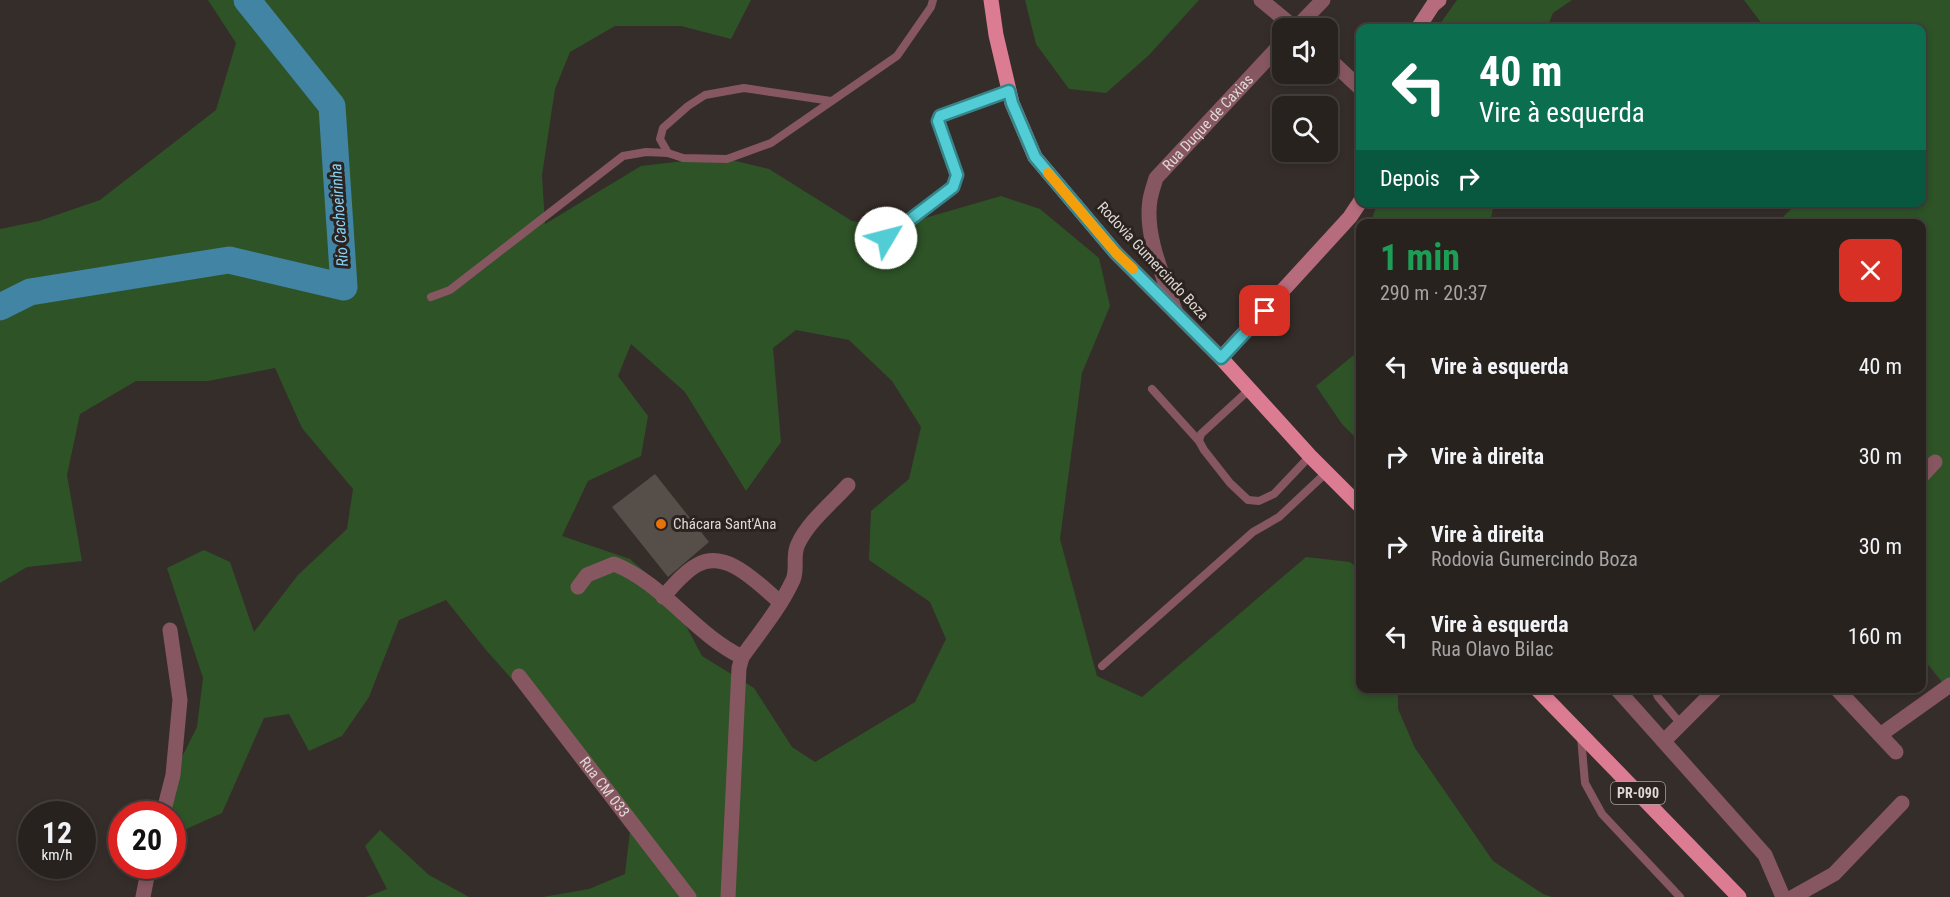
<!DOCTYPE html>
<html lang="pt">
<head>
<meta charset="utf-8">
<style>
  :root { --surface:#28221f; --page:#302a28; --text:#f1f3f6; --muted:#a5a4a4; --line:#443f3d }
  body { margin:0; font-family:"Roboto Condensed",sans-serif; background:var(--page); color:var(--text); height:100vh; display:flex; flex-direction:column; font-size:22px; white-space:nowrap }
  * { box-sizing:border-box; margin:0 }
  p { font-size:20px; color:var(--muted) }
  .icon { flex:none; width:33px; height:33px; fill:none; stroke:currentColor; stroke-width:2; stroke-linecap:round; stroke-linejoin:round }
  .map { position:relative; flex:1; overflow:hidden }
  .details { position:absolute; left:1356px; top:219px; width:570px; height:474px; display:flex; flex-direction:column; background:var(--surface); border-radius:12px; box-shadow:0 3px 9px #0003,0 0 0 2px var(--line) }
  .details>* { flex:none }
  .top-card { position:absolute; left:1356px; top:24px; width:570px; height:183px; border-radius:12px; box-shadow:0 3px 9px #0003,0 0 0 2px var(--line); background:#0b6e4f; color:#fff; overflow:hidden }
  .fabs { position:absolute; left:1272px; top:18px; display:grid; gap:12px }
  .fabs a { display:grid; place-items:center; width:66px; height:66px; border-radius:12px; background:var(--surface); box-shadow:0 3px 9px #0003,0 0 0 2px var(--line); font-size:30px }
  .speed { position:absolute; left:18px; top:801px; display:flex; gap:12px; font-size:30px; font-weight:700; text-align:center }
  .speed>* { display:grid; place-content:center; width:78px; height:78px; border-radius:50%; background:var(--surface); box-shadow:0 3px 9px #0003,0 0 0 2px var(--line); line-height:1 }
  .speed small { font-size:15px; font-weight:400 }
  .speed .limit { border:9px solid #d22; background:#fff; color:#111 }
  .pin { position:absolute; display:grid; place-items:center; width:51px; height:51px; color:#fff; margin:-26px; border-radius:12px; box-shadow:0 3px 9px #0006 }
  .me { position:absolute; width:66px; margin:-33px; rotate:53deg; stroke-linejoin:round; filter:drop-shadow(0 0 4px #0008) }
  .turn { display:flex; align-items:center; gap:21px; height:126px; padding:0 24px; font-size:27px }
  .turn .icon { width:78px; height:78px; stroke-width:2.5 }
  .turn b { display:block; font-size:42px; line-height:51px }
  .then { display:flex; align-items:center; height:57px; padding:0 24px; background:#0003; gap:12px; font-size:22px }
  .round { display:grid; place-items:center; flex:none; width:63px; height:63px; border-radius:12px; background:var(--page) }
  .headline { display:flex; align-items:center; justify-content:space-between; height:102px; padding:0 24px }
  h1 { font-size:36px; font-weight:700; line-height:45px; color:#1e9e55 }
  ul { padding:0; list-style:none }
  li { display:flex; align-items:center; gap:18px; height:90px; padding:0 24px }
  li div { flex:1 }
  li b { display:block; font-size:22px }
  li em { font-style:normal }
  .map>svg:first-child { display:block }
  .green { fill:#2e5327; fill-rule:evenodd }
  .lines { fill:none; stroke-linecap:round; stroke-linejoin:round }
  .river { stroke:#4184a3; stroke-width:27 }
  .building { fill:#564e49 }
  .lane { stroke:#875761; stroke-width:8 }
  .street { stroke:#875761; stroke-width:15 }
  .secondary { stroke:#b76c7d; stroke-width:15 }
  .primary { stroke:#dc7c93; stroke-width:15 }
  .route-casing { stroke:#35858a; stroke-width:15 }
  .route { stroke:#52ccd5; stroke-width:10 }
  .slow { stroke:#f59e0b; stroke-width:10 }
  .food-dot { fill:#e8710a; stroke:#2b231f; stroke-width:2 }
  .labels { text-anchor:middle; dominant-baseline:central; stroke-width:6; stroke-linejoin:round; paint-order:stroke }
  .shield { fill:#2b231f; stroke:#a8a29f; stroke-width:1.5 }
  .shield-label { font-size:14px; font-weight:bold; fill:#ded9d6 }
  .street-label { font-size:15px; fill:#ded9d6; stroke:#2b231f }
  .poi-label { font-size:15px; fill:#ded9d6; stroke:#2b231f; text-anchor:start }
  .water-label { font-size:16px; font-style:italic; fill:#85d0f5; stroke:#2b231f }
</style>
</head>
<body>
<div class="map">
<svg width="1950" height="897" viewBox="0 0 1950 897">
  <rect width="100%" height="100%" fill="#352d29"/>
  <g class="green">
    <path d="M 208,0 L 751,0 L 731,39 L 681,26 L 615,26 L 570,52 L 555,89 L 542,175 L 545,224 L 641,166 L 719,157 L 769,169 L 852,221 L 894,227 L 1001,196 L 1040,209 L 1099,258 L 1110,306 L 1082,373 L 1060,539 L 1097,676 L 1142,697 L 1306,557 L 1350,562 L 1360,570 L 1360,688 L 1398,689 L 1398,709 L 1415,748 L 1493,861 L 1543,894 L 1552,897 L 543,897 L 589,889 L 625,874 L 630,831 L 542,713 L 486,650 L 446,600 L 399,620 L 369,697 L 342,736 L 309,751 L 289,714 L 264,718 L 222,813 L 173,835 L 172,814 L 167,814 L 165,791 L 197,727 L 203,678 L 167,568 L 204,550 L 230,562 L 254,632 L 298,575 L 347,529 L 353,489 L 302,428 L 275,368 L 208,381 L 136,381 L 80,414 L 67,475 L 82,561 L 27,567 L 0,583 L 0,229 L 39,221 L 100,200 L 216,110 L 236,43 ZM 796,330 L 849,340 L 892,381 L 921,427 L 909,479 L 871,511 L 869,560 L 930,602 L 946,639 L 915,702 L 815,762 L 792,747 L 754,688 L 702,656 L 668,592 L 630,559 L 562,536 L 588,481 L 641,456 L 648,416 L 618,376 L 631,344 L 685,392 L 746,491 L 781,442 L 773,348 Z"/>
    <polygon points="1025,0 1199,0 1149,55 1106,93 1069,89 1036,44"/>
    <polygon points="1457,0 1572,0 1553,13 1547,28 1437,28"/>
    <polygon points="1744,0 1950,0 1950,692 1922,657 1922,224 1777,223 1797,203 1922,202 1922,28 1765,28"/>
    <polygon points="1377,203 1377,202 1494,203 1490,223 1371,223"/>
    <polygon points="1360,350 1360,442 1342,424 1316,386"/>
    <polygon points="380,830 429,875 469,897 366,897 387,889 365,846"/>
  </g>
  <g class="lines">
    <polyline class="river" points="0,307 30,292 229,260 344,287 332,106 247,0"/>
  </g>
  <polygon class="building" points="655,474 709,542 668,577 612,507"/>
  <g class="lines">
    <g class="lane">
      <polyline points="668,153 660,139 663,128 688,106 705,95 744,88 831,101"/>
      <polyline points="886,238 953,187 957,175 938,121 940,116 1009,91"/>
      <polyline points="431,297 450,290 623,156 646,152 668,153 683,158 727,159 771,143 897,56 931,7 933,0"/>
      <polyline points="1152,389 1199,441"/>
      <polyline points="1250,389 1201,434 1199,441 1204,450 1230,483 1248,500 1259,501 1274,494 1310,456"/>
      <polyline points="1102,666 1253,532 1279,517 1327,472"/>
      <polyline points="1654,688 1658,697 1681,724"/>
      <polyline points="1581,737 1585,783 1602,814 1680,897"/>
    </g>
    <g class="street">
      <polyline points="1261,0 1295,28"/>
      <polyline points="1296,28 1323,0"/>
      <polyline points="1328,58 1360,88"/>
      <path id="s1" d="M 1176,313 C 1165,280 1144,236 1150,200 C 1151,193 1154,185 1156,178 L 1282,43"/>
      <polyline points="1922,476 1935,462"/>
      <path d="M 578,587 L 587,575 L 614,564 C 663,583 694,634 742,657 L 739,668 L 728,897"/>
      <path d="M 663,597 C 673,586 684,572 697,565 C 727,548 759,585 780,602"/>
      <path d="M 742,657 C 760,632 780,608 793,580 C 798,569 792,556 798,544 C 808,522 832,503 848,485"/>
      <path id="s2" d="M 519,676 L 689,897"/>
      <polyline points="1616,688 1765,855 1783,897"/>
      <polyline points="1836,688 1896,752"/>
      <polyline points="1880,735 1950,685"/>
      <polyline points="1664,741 1717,688"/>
      <polyline points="163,814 173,775 180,700 170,630"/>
      <polyline points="143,897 149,866"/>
      <polyline points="1793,897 1834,874 1902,803"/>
    </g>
    <g class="secondary">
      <polyline points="1418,28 1433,5 1439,0"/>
      <polyline points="1221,358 1350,217 1360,202"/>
    </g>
    <g class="primary">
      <polyline points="991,0 996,35 1012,103 1035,157 1116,253 1221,358 1310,456 1360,506"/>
      <polyline points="1536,688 1739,897"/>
    </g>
  </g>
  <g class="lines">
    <defs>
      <polyline id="route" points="886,238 953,187 957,175 938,121 940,116 1009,91 1012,103 1035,157 1116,253 1221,358 1265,311"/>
    </defs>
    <use href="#route" class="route-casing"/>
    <use href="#route" class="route"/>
    <polyline class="slow" points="1048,173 1116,253 1133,269"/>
  </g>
  <circle class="food-dot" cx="661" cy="524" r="6"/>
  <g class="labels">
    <rect class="shield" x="1611" y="782" width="54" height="22" rx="4.5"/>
    <g class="shield-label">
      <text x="1638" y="793">PR-090</text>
    </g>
    <g class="street-label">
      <text stroke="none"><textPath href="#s1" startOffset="216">Rua Duque de Caxias</textPath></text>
      <text transform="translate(1153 261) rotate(47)">Rodovia Gumercindo Boza</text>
      <text stroke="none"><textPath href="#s2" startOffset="140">Rua CM 033</textPath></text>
    </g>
    <g class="poi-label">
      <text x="673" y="524">Chácara Sant'Ana</text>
    </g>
    <g class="water-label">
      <text transform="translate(339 215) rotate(-94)">Rio Cachoeirinha</text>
    </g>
  </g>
</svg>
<div class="fabs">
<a><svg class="icon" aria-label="sound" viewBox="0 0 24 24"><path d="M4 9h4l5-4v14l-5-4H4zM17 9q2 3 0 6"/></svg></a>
<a><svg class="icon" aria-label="search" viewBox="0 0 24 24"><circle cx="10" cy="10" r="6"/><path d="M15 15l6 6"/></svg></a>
</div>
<div class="speed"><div>12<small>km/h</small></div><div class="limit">20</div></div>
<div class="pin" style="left:1265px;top:311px;background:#d93025"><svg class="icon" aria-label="arrive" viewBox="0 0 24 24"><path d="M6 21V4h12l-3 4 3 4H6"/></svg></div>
<svg class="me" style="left:886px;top:238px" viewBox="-20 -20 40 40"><circle r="19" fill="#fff"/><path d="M0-13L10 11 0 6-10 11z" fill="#52ccd5"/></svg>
<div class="top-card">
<div class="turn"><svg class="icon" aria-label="left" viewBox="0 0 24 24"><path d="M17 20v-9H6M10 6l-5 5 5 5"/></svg><div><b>40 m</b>Vire à esquerda</div></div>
<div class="then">Depois<svg class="icon" aria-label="right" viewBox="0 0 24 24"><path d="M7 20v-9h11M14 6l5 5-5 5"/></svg></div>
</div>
<section class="details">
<div class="headline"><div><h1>1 min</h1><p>290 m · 20:37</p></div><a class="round" style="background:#d93025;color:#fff"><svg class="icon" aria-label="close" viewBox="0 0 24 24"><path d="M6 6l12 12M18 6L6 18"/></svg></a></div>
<ul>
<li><svg class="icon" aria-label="left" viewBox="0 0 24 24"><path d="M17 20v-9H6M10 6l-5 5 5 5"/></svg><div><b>Vire à esquerda</b></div><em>40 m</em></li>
<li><svg class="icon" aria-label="right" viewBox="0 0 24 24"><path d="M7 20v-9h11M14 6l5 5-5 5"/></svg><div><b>Vire à direita</b></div><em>30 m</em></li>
<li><svg class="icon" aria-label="right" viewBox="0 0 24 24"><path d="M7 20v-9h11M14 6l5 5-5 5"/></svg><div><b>Vire à direita</b><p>Rodovia Gumercindo Boza</p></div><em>30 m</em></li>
<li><svg class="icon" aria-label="left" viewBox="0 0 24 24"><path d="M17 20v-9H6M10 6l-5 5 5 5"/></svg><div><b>Vire à esquerda</b><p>Rua Olavo Bilac</p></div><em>160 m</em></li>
</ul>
</section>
</div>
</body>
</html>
